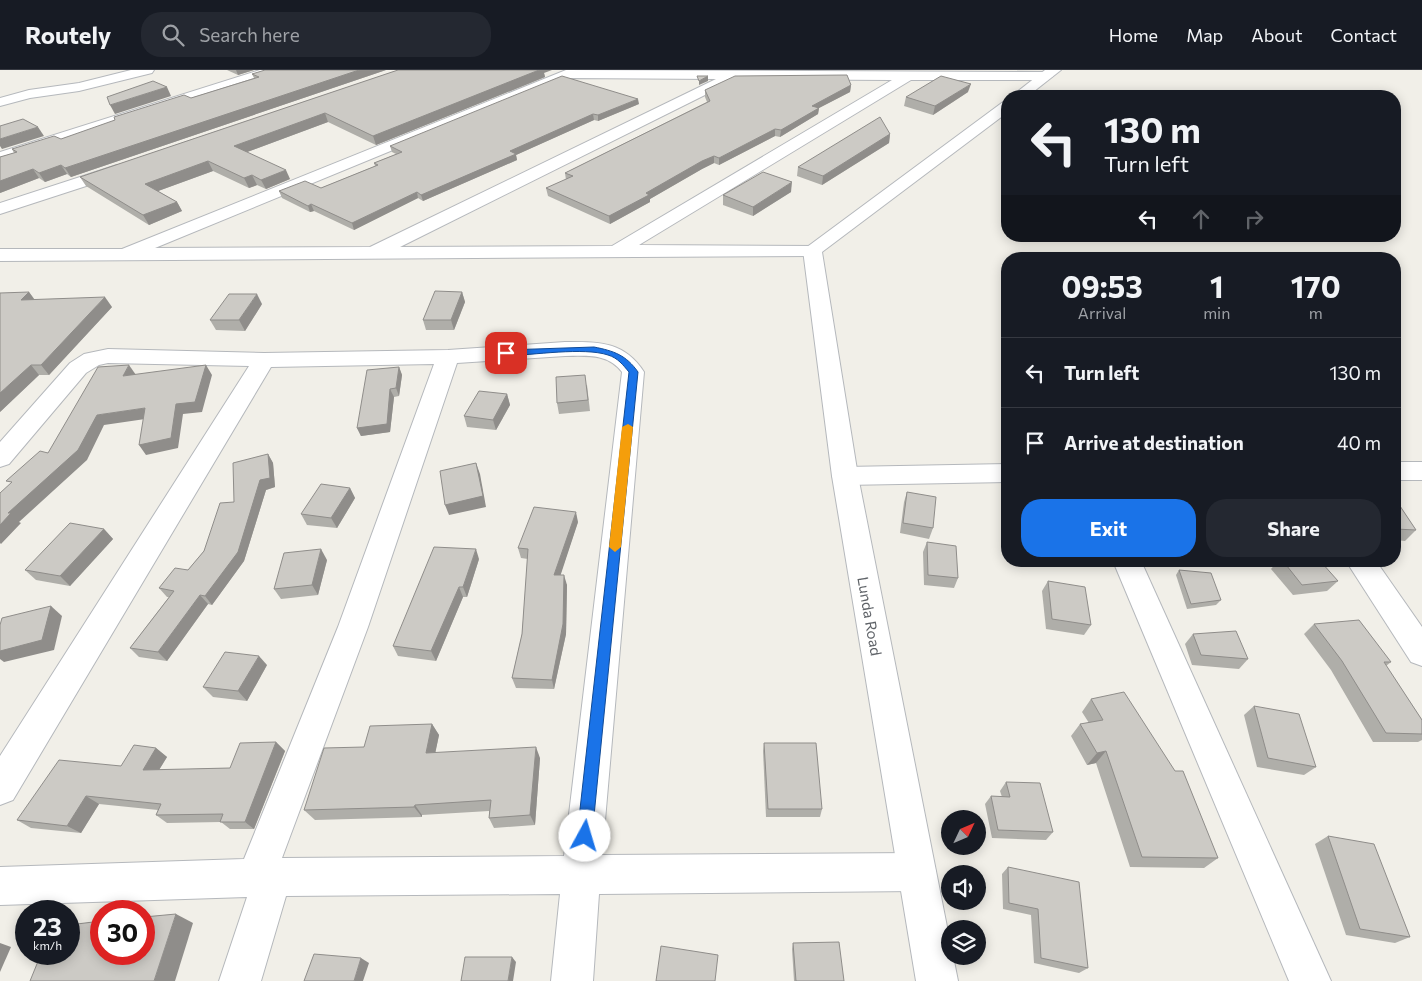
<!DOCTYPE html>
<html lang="en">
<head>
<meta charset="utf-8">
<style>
  :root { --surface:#171b24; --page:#242831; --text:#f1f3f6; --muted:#9ea1a6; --line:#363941; --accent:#1a73e8 }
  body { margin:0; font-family:Commissioner,sans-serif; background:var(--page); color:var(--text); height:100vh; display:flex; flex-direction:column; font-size:19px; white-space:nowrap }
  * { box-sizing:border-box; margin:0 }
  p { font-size:16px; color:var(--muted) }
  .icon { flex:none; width:28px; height:28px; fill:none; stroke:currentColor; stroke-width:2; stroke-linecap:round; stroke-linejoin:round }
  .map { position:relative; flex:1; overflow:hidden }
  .side { position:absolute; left:1001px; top:182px; width:400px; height:315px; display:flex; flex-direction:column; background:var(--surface); border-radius:20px; box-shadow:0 2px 12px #0003 }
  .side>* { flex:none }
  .guide { position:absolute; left:1001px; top:20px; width:400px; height:152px; border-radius:20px; box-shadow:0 2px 12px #0003; background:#171b24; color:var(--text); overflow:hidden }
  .needle { width:32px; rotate:46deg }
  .buttons { position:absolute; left:941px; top:740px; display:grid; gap:10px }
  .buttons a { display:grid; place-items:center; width:45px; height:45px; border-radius:50%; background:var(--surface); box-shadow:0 2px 12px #0003; font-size:25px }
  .speed { position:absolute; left:15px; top:830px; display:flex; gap:10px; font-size:25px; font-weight:700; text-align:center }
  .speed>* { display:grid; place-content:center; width:65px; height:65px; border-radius:50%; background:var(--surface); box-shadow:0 2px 12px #0003; line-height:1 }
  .speed small { font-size:12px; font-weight:400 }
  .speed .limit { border:8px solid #d22; background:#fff; color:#111 }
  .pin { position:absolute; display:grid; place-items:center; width:42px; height:42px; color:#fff; margin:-21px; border-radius:10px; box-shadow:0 2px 8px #0006 }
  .me { position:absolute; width:55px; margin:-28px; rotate:6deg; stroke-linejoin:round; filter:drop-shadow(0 0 4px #0008) }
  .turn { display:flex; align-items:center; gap:18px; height:105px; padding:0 20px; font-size:22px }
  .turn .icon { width:65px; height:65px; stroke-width:2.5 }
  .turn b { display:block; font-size:35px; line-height:42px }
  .lanes { display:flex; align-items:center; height:48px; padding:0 20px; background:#0003; justify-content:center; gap:25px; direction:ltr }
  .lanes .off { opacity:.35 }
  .eta { display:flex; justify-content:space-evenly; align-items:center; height:85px; text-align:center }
  .eta b { font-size:30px; font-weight:700; line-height:35px }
  .action { display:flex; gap:10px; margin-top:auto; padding:10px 20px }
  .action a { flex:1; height:58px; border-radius:20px; background:var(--accent); color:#fff; font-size:20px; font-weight:700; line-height:58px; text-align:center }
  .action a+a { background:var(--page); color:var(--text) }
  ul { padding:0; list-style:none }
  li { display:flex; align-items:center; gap:15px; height:70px; padding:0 20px; border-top:1px solid var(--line) }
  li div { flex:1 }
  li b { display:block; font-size:19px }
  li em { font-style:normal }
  header { display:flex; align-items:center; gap:30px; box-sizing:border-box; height:70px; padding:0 25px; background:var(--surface); border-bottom:1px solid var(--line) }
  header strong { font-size:24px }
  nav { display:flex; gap:28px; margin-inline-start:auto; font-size:18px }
  .search { width:350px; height:45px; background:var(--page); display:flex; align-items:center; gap:12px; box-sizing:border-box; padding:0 18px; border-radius:20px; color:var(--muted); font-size:19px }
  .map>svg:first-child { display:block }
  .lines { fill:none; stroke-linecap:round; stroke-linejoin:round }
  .minor-casing { stroke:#b5b8bc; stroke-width:2 }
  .tertiary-casing { stroke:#b5b8bc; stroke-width:2 }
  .minor { fill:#fff; fill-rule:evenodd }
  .tertiary { fill:#fff; fill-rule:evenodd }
  .wall { fill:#afaea9 }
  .shaded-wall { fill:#8f8d8a }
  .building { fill:#cccac5; stroke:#8f8d8a }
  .route { fill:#1a73e8; stroke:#114b97 }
  .slow { fill:#f59e0b }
  .labels { text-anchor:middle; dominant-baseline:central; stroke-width:5; stroke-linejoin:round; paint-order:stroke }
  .street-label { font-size:15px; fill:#5f6368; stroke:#fff }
</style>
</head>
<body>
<header>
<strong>Routely</strong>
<div class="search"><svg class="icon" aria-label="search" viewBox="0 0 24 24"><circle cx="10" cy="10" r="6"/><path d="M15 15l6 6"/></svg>Search here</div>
<nav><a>Home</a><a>Map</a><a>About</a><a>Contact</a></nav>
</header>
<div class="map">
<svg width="1422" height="911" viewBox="0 0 1422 911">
  <rect width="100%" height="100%" fill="#f1efe8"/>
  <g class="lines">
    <defs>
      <g id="minor">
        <polygon points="131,0 154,0 152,3 79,21 30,28 0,36 0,28 29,20 79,13"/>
        <polygon points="260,0 281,0 279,3 0,92 0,82"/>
        <path d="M 566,0 L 1046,2 L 1053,6 L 1046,10 L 911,10 L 639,175 L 819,176 L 821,180 L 819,184 L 812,186 L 0,191 L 0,179 L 122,179 ZM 568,8 L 716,9 L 370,177 L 155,178 ZM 737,9 L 892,10 L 612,176 L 400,177 Z"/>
        <polygon points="117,95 123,96 125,100 123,104 0,144 0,133"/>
        <path d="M 565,272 C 599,272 624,271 644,302 L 602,785 L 917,783 L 931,788 L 936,802 L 931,816 L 917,821 L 599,824 L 593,911 L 551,911 L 560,824 L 286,826 L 261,911 L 219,911 L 247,827 L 0,835 L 0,797 L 244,789 L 338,557 L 434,294 L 271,297 L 13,730 L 0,735 L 0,686 L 249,296 L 108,293 L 99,295 L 86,303 L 9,394 L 0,397 L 0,372 L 70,293 L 84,284 L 108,279 L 264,283 L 448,280 ZM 565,286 C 587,286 607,283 622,302 L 564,786 L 282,788 L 368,557 L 457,293 Z"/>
        <rect x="1395" y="392" width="27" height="18"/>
        <polygon points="1008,394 1008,412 845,415 836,413 832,406 836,399 845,397"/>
        <polygon points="1113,491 1141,491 1331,911 1289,911"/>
        <polygon points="1346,491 1376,491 1422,557 1422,596 1411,592"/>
      </g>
      <g id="tertiary">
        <polygon points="1045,0 1061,0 1028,26 1012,26"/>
        <polygon points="1008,31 1008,42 822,182 858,406 950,872 950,886 953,886 958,911 916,911 832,406 803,180 1003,32"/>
      </g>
    </defs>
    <use href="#minor" class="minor-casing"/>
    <use href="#tertiary" class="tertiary-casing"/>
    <use href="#minor" class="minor"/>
    <use href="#tertiary" class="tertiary"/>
  </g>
  <g class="wall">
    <polygon points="227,0 254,0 238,5"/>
    <polygon points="386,0 71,107 67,104 45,112 39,108 0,123 0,87 14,83 12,79 61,69 254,8 252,4"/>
    <polygon points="398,0 544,3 545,7 376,75 328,52 247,82 290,109 266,119 257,115 249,118 213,101 158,121 177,132 182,141 149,155 86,116 80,107"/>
    <polygon points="851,15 850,22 819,38 818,44 780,67 775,66 719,95 714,93 702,99 650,129 650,132 610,154 548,126 546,118 566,110 565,103 707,32 705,27 705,20"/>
    <polygon points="968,22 933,45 904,36 906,27"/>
    <polygon points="639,34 598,51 594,50 516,85 517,90 423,131 418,128 354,160 314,141 310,142 282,128 279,121 321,118 375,96 374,93 396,84 392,82 390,76"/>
    <polygon points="890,64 889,73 822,115 797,106 798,97"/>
    <polygon points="791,122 753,146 723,135 723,125"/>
    <polygon points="29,222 35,230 112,237 49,305 39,305 0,342"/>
    <polygon points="462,222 465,232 454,260 426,260 423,250"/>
    <polygon points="262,234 245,261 216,260 210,250"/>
    <polygon points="399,297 402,305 399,326 394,327 390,362 361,366 357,358"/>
    <polygon points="587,315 590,341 559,344 557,333"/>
    <polygon points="507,324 510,335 496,360 467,357 464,346"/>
    <polygon points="268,384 273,393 275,417 266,420 244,491 212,535 208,534 167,591 139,587 130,578 169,527 167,527 159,518 188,500 204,481 234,432"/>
    <polygon points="350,418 355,428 337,458 307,455 301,444"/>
    <polygon points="907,422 933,458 929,469 900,463 904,432"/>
    <polygon points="1395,430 1416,460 1405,471 1395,470"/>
    <polygon points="578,452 560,505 567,515 566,564 554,619 516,618 512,608 522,564 528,489 521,488 518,478"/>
    <polygon points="104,459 113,469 70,516 36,510 25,500"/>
    <polygon points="927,472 958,508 954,518 924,515 923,482"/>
    <polygon points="479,489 467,527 463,527 436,591 398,586 393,576"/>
    <polygon points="327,490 318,525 281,529 274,519"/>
    <polygon points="1278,491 1308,491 1338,511 1327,521 1293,525 1271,499"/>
    <polygon points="1179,500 1221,530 1216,535 1187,539 1176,505"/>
    <polygon points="1048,511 1091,555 1084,565 1046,559 1042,521"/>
    <polygon points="1314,554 1391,592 1386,596 1422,650 1422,670 1418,672 1373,672 1331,600 1304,564"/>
    <polygon points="1193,564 1248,589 1239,599 1192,595 1185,574"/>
    <polygon points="267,595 247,631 213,627 203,617"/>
    <polygon points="1091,629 1218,788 1204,798 1130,797 1096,693 1087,695 1071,666 1080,654 1089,653 1082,642"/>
    <polygon points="1254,636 1316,697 1304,705 1257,697 1244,645"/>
    <polygon points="432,654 439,665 435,683 540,688 535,755 494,758 489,748 489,741 422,745 422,747 315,750 304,740 364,677"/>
    <polygon points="276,672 285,681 254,759 230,759 221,752 167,753 156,745 158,740 99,734 81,763 31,758 17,750 156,678 167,687 159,700 230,698"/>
    <polygon points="764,673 822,739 820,747 766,747 763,681"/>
    <polygon points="1006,712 1053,762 1046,770 992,768 985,734 991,726 1002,727 1000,721"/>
    <polygon points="1328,766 1410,867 1395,873 1346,865 1315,774"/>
    <polygon points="1008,797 1088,898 1079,903 1034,893 1031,845 1003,839 1002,804"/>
    <polygon points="793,873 844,911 794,911 792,879"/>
  </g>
  <g class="shaded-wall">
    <polygon points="236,0 254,0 238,5"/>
    <polygon points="359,0 386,0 71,107 65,98"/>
    <polygon points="539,0 552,0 544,3 545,7 376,75 373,66"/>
    <polygon points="708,6 708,11 699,15 699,11"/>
    <polygon points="971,14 968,22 933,45 935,36"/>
    <polygon points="851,15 850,22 819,38 818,44 780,67 781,60 812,36"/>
    <polygon points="167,17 171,26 115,44 110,35"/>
    <polygon points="638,29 639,34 598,51 598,45"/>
    <polygon points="325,43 328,52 239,85 234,76"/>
    <polygon points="593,44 594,50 516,85 517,90 423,131 421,125 510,81"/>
    <polygon points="38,57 44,66 2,79 0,76 0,69"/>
    <polygon points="775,59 775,66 719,95 719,88"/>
    <polygon points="890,64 889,73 822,115 823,106"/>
    <polygon points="714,86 714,93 702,99 650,129 650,132 610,154 609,146 646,123 702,91"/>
    <polygon points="208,91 213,101 150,124 145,114"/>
    <polygon points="61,95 67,104 45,112 39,103"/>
    <polygon points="33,99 39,108 0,123 0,111"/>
    <polygon points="286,100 290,109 266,119 261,110"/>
    <polygon points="252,105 257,115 249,118 244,108"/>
    <polygon points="792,112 791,122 753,146 753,137"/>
    <polygon points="417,122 418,128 354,160 352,153"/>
    <polygon points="177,132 182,141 149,155 143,145"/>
    <polygon points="311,134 314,141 310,142 308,136"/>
    <polygon points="29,222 36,232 21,230"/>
    <polygon points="462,222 465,232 454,260 451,250"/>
    <polygon points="257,224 262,234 245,261 239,250"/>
    <polygon points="105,227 112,237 49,305 41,295"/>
    <polygon points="31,295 39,305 0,342 0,323"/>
    <polygon points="129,295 136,305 123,306"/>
    <polygon points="206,295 212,305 202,342 183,344 178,378 146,385 139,375 176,334"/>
    <polygon points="399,297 402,305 399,326 396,318"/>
    <polygon points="390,319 394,327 390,362 361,366 357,358"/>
    <polygon points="507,324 510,335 496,360 493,350"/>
    <polygon points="145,338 152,348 104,355 87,390 19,452 21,453 1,474 0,473 0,455 8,443 97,345"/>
    <polygon points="268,384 273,393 275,417 266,420 244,491 212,535 205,526 260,410"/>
    <polygon points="476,393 480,404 486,437 449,445 445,435"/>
    <polygon points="350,418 355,428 337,458 331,448"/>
    <polygon points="576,442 578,452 557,516 554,505"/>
    <polygon points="104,459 113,469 70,516 60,506"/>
    <polygon points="321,479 327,490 318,525 312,515"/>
    <polygon points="476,479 479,489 467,527 463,517"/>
    <polygon points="564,505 567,515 566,564 554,619 552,610"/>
    <polygon points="459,517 463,527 436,591 431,581"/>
    <polygon points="200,525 208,534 167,591 158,582"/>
    <polygon points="51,536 62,546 54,580 4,592 0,589 0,581"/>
    <polygon points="259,586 267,595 247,631 238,621"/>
    <polygon points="432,654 439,665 433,694 426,683"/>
    <polygon points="276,672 285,681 254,759 245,752"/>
    <polygon points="536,677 540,688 535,755 530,745"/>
    <polygon points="156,678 167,687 154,708 143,700"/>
    <polygon points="1106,681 1096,693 1087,695 1097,683"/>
    <polygon points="86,726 99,734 81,763 67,756"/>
    <polygon points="415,735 422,745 422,747 414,737"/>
    <polygon points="176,844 193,853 175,911 154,911"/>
    <polygon points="0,873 11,877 0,902"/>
    <polygon points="512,887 516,892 513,911 508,911"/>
    <polygon points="361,888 369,893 363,911 354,911"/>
  </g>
  <g class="building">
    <polygon points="265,0 359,0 65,98 61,95 39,103 33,99 0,111 0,87 17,82 12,79 54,66 61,69 115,50 114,47 184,25 191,28 259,7 252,4"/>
    <polygon points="398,0 539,0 373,66 325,43 234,76 286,100 261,110 252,105 244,108 208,91 145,114 177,132 143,145 80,107"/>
    <polygon points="847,5 851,15 812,36 819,38 781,60 775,59 719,88 714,86 702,91 646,123 649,125 609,146 546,118 573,106 565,103 710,31 705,20 735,6"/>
    <polygon points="562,6 638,29 598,45 593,44 510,81 516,84 421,125 417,122 352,153 311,134 308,136 279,121 305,111 321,118 378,95 374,93 402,82 390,76"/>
    <polygon points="697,6 708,6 699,11"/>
    <polygon points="941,6 971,14 935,36 906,27"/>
    <polygon points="153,11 167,17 110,35 107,27"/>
    <polygon points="880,47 890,64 823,106 798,97"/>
    <polygon points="23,49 38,57 0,69 0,56"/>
    <polygon points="763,102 792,112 753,137 723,125"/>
    <polygon points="435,221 462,222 451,250 423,250"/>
    <polygon points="29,222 21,230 105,227 41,295 31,295 0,323 0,223"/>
    <polygon points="229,224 257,224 239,250 210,250"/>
    <polygon points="129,295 123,306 206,295 195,332 176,334 171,368 139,375 145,338 97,345 78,380 8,443 11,443 0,455 0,423 12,412 6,411 40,381 48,383 98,297"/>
    <polygon points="399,297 396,318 390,319 387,354 357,358 367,300"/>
    <polygon points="585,305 588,330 557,333 556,307"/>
    <polygon points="479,321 507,324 493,350 464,346"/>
    <polygon points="268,384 270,408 260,410 238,482 205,526 200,525 158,582 130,578 174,521 159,518 175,498 188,500 204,481 220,433 234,432 233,393"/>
    <polygon points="476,393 483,426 445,435 440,401"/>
    <polygon points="321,414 350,418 331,448 301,444"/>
    <polygon points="907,422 936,427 933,458 903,453"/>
    <polygon points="1395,430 1396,430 1416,460 1395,459"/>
    <polygon points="534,437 576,442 554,505 564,505 563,554 552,610 512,608 522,564 528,479 518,478"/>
    <polygon points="70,453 104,459 60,506 25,500"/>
    <polygon points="927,472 956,476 958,508 928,505"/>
    <polygon points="434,477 476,479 463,517 459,517 431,581 393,576"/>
    <polygon points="321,479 312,515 274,519 284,483"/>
    <polygon points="1283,491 1308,491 1322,493 1338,511 1302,515"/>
    <polygon points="1179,500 1211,503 1221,530 1191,534"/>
    <polygon points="1048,511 1085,517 1091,555 1052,549"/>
    <polygon points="51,536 42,570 0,581 0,555 2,548"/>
    <polygon points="1359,550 1391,592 1384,592 1422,650 1422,664 1386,663 1342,591 1314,554"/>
    <polygon points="1236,561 1248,589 1201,585 1193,564"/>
    <polygon points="225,582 259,586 238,621 203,617"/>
    <polygon points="1124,622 1175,701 1183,701 1218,788 1142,787 1106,681 1097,683 1080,654 1103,650 1091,629"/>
    <polygon points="1254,636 1299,644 1316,697 1268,688"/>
    <polygon points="432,654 426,683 536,677 530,745 489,748 491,730 415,735 414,737 304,740 324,678 364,677 370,656"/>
    <polygon points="276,672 245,752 220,752 223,744 156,745 161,734 86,726 67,756 17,750 59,690 121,696 134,675 156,678 143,700 230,698 240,673"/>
    <polygon points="764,673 816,673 822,739 768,739"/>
    <polygon points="1006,712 1040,713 1053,762 998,760 991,726 1010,727"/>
    <polygon points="1328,766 1374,774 1410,867 1360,859"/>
    <polygon points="1008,797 1079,812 1088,898 1041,888 1038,839 1009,833"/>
    <polygon points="176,844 154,911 30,911 41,884 69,884 69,855 101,851 101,884 144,884 144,847"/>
    <polygon points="839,872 844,911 796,911 793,873"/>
    <polygon points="661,876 718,885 715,911 656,911"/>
    <polygon points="314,884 361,888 354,911 304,911"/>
    <polygon points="465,887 512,887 508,911 461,911"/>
  </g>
  <path class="route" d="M 594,277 C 614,281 626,285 638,302 L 592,766 L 590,771 L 585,774 L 579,771 L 577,766 L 629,302 C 623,295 618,288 608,285 C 584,277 533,285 506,286 L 502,283 L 506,280 Z"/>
  <polygon class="slow" points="628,354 633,357 621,477 615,482 609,477 622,357"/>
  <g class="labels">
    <g class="street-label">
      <text transform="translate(870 546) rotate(80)">Lunda Road</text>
    </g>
  </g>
</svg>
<div class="buttons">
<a><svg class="needle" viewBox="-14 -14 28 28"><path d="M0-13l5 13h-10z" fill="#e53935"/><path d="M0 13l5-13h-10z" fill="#9ea1a6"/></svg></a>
<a><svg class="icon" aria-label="sound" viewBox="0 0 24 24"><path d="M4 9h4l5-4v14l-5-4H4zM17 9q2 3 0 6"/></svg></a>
<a><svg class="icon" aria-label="layers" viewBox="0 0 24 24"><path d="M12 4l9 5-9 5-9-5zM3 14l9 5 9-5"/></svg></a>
</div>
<div class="speed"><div>23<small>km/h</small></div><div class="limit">30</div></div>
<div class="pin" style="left:506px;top:283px;background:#d93025"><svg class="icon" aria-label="arrive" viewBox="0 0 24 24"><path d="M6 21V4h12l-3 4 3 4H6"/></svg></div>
<svg class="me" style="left:585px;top:766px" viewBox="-20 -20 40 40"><circle r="19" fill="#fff"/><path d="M0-13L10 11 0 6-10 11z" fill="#1a73e8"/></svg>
<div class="guide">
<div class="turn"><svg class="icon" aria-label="left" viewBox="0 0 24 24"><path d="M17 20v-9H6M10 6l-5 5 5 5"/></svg><div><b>130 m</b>Turn left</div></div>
<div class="lanes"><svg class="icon" aria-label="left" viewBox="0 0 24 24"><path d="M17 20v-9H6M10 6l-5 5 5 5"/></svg><svg class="icon off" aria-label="ahead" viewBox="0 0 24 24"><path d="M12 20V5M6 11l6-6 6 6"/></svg><svg class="icon off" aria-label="right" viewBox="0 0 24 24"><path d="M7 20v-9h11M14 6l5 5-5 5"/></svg></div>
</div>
<section class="side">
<div class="eta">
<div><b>09:53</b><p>Arrival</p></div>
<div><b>1</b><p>min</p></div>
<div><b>170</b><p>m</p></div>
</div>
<ul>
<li><svg class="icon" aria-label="left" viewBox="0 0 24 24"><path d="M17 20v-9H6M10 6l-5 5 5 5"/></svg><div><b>Turn left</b></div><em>130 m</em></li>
<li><svg class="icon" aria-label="arrive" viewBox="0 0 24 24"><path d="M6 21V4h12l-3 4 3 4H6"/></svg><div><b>Arrive at destination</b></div><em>40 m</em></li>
</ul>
<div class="action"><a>Exit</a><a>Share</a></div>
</section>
</div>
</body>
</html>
